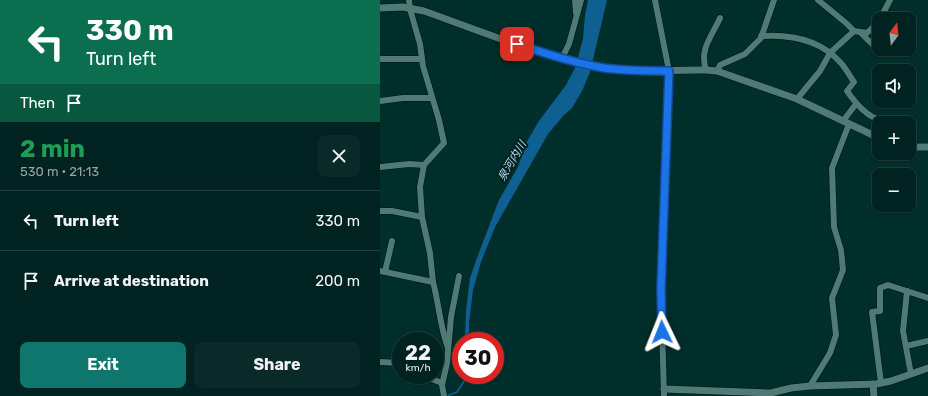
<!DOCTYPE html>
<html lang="en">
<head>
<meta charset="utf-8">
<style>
  :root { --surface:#002220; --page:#0a2a29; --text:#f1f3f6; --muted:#95a4a5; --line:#223f3e; --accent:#0f766e }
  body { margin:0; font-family:Rubik,"Noto Sans JP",sans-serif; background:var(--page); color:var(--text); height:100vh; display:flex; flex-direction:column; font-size:15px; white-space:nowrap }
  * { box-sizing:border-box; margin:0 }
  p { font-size:13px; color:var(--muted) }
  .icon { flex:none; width:22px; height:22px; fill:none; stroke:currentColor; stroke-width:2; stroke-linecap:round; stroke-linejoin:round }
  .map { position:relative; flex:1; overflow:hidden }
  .details { display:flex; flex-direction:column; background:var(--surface); width:380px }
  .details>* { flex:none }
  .banner { background:#0b6e4f; color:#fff; overflow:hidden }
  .needle { width:26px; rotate:15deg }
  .fabs { position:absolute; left:492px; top:12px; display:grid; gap:8px }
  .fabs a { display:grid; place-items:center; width:44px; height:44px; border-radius:8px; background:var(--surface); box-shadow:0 1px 3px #0004,0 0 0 1px var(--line); font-size:20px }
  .speed { position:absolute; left:12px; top:332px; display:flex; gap:8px; font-size:20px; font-weight:700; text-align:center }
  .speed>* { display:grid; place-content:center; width:52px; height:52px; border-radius:50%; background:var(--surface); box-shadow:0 1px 3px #0004,0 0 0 1px var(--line); line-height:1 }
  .speed small { font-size:10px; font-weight:400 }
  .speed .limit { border:6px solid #d22; background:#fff; color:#111 }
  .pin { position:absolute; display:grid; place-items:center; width:34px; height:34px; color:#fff; margin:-17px; border-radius:8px; box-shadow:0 2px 6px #0006 }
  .me { position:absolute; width:44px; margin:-22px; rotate:358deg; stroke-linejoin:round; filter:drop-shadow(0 0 3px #0008) }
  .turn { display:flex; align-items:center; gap:14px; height:84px; padding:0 20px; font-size:18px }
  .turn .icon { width:52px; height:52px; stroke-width:2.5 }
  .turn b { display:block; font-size:28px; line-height:34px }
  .then { display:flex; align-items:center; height:38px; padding:0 20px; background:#0003; gap:8px; font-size:15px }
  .round { display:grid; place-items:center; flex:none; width:42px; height:42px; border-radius:8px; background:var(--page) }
  .overview { display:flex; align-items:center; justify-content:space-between; height:68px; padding:0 20px }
  h1 { font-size:24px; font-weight:700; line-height:30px; color:#1e9e55 }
  .cta { display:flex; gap:8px; margin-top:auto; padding:8px 20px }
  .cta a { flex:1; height:46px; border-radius:8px; background:var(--accent); color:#fff; font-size:16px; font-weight:700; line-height:46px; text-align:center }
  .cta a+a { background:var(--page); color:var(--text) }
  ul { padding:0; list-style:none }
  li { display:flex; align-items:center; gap:12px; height:60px; padding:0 20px; border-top:1px solid var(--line) }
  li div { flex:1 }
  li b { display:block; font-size:15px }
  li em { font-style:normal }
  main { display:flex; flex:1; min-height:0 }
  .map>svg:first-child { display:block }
  .water { fill:#0e6093 }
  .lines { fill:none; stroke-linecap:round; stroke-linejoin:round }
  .stream { stroke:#0e6093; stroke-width:1.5 }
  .minor-casing { stroke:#011412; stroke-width:7 }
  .tertiary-casing { stroke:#011412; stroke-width:8 }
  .minor { stroke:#507a75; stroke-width:6 }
  .tertiary { stroke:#507a75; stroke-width:7 }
  .route-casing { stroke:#114b97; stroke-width:10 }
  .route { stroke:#1a73e8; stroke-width:7 }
  .labels { text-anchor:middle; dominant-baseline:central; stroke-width:4; stroke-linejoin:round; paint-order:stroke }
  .water-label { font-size:11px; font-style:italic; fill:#b3d7f4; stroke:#022320 }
</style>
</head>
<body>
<main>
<section class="details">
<div class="banner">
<div class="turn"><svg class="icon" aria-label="left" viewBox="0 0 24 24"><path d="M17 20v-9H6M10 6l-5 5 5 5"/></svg><div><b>330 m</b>Turn left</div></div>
<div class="then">Then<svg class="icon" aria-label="arrive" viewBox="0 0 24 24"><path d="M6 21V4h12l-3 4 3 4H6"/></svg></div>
</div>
<div class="overview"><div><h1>2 min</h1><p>530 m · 21:13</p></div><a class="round"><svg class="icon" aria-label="close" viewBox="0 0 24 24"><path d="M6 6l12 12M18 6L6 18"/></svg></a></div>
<ul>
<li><svg class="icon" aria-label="left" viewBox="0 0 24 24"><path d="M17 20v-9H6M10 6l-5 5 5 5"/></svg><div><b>Turn left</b></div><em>330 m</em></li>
<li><svg class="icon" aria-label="arrive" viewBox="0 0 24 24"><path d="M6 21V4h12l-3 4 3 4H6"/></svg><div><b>Arrive at destination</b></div><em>200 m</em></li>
</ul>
<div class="cta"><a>Exit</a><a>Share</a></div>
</section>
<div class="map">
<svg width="548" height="396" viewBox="0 0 548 396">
  <rect width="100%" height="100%" fill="#002e2a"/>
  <polygon class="water" points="208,0 227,0 210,72 202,91 192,108 184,115 168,134 115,227 101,262 93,290 89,323 89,341 85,341 86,310 90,278 97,258 119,200 138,167 146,143 159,121 186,85 195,68 203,39 205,16"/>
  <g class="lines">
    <polyline class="stream" points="67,396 77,392 88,375"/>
    <defs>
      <g id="minor">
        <polyline points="195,0 196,13"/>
        <polyline points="275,0 289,71 281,289 284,396"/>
        <polyline points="438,0 466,23 474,31 487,33 499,21"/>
        <polyline points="500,19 510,0"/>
        <polyline points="480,32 495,47"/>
        <path d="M 381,36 C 411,34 441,40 461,63 C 466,69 470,76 474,82 L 467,91 C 474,101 483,113 495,118"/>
        <polyline points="182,58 189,44 201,0"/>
        <polyline points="0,59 42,59"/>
        <path d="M 326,70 C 319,49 332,36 340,18"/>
        <polyline points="337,71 340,65 365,54 381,38 394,0"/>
        <polyline points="417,99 440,71 450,53 474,31"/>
        <polyline points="0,101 23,98 52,98"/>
        <polyline points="463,121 476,104"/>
        <polyline points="0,167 29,164 44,165"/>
        <polyline points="0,211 12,211 42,217 40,187 44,165 64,143 59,120 43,66 40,44 30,9 29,0"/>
        <polyline points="42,217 50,253 53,282"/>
        <path d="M 0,271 L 53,282 C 59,304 60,327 68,348"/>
        <polyline points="5,272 12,241"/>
        <polyline points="527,291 523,331 531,374"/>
        <polyline points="526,346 548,341"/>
        <polyline points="0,362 21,363"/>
        <polyline points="41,375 62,383"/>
        <polyline points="501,383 492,312 500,311 500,288 508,285 548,298"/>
        <polyline points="430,386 450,353 456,335 452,298 463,270 461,250 454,227 452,168 469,124"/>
        <polyline points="64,396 62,385 67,363 71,317 79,276"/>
      </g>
      <g id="tertiary">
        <path d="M 0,8 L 23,7 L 44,11 C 103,32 162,57 223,68 C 257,74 292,69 326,70 L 337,71 L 417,99 L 499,138"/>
        <polyline points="529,147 548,147"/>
        <polyline points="493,384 494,396"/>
        <polyline points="284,389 391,393 411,388 430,386 496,384 511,381 548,368"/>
      </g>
    </defs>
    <use href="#minor" class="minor-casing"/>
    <use href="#tertiary" class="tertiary-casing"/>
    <use href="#minor" class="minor"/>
    <use href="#tertiary" class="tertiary"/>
  </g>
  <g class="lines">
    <defs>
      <path id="route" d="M 137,44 C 166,54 195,63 224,68 C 246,71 268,71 289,71 L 281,289 L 282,332"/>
    </defs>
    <use href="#route" class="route-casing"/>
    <use href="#route" class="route"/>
  </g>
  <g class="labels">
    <g class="water-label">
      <text transform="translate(132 161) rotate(-59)">泉河内川</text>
    </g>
  </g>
</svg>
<div class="fabs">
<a><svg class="needle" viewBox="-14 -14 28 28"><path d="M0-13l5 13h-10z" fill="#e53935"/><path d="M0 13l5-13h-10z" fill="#95a4a5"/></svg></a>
<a><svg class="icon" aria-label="sound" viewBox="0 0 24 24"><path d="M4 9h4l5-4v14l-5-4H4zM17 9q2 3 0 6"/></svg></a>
<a>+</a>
<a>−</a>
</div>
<div class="speed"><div>22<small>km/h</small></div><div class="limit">30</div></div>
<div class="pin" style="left:137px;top:44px;background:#d93025"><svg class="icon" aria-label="arrive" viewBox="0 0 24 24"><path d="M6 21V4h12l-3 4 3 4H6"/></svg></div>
<svg class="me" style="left:282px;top:332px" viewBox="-20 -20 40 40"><path d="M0-17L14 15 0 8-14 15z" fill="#1a73e8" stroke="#fff" stroke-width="4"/></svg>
</div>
</main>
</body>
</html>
